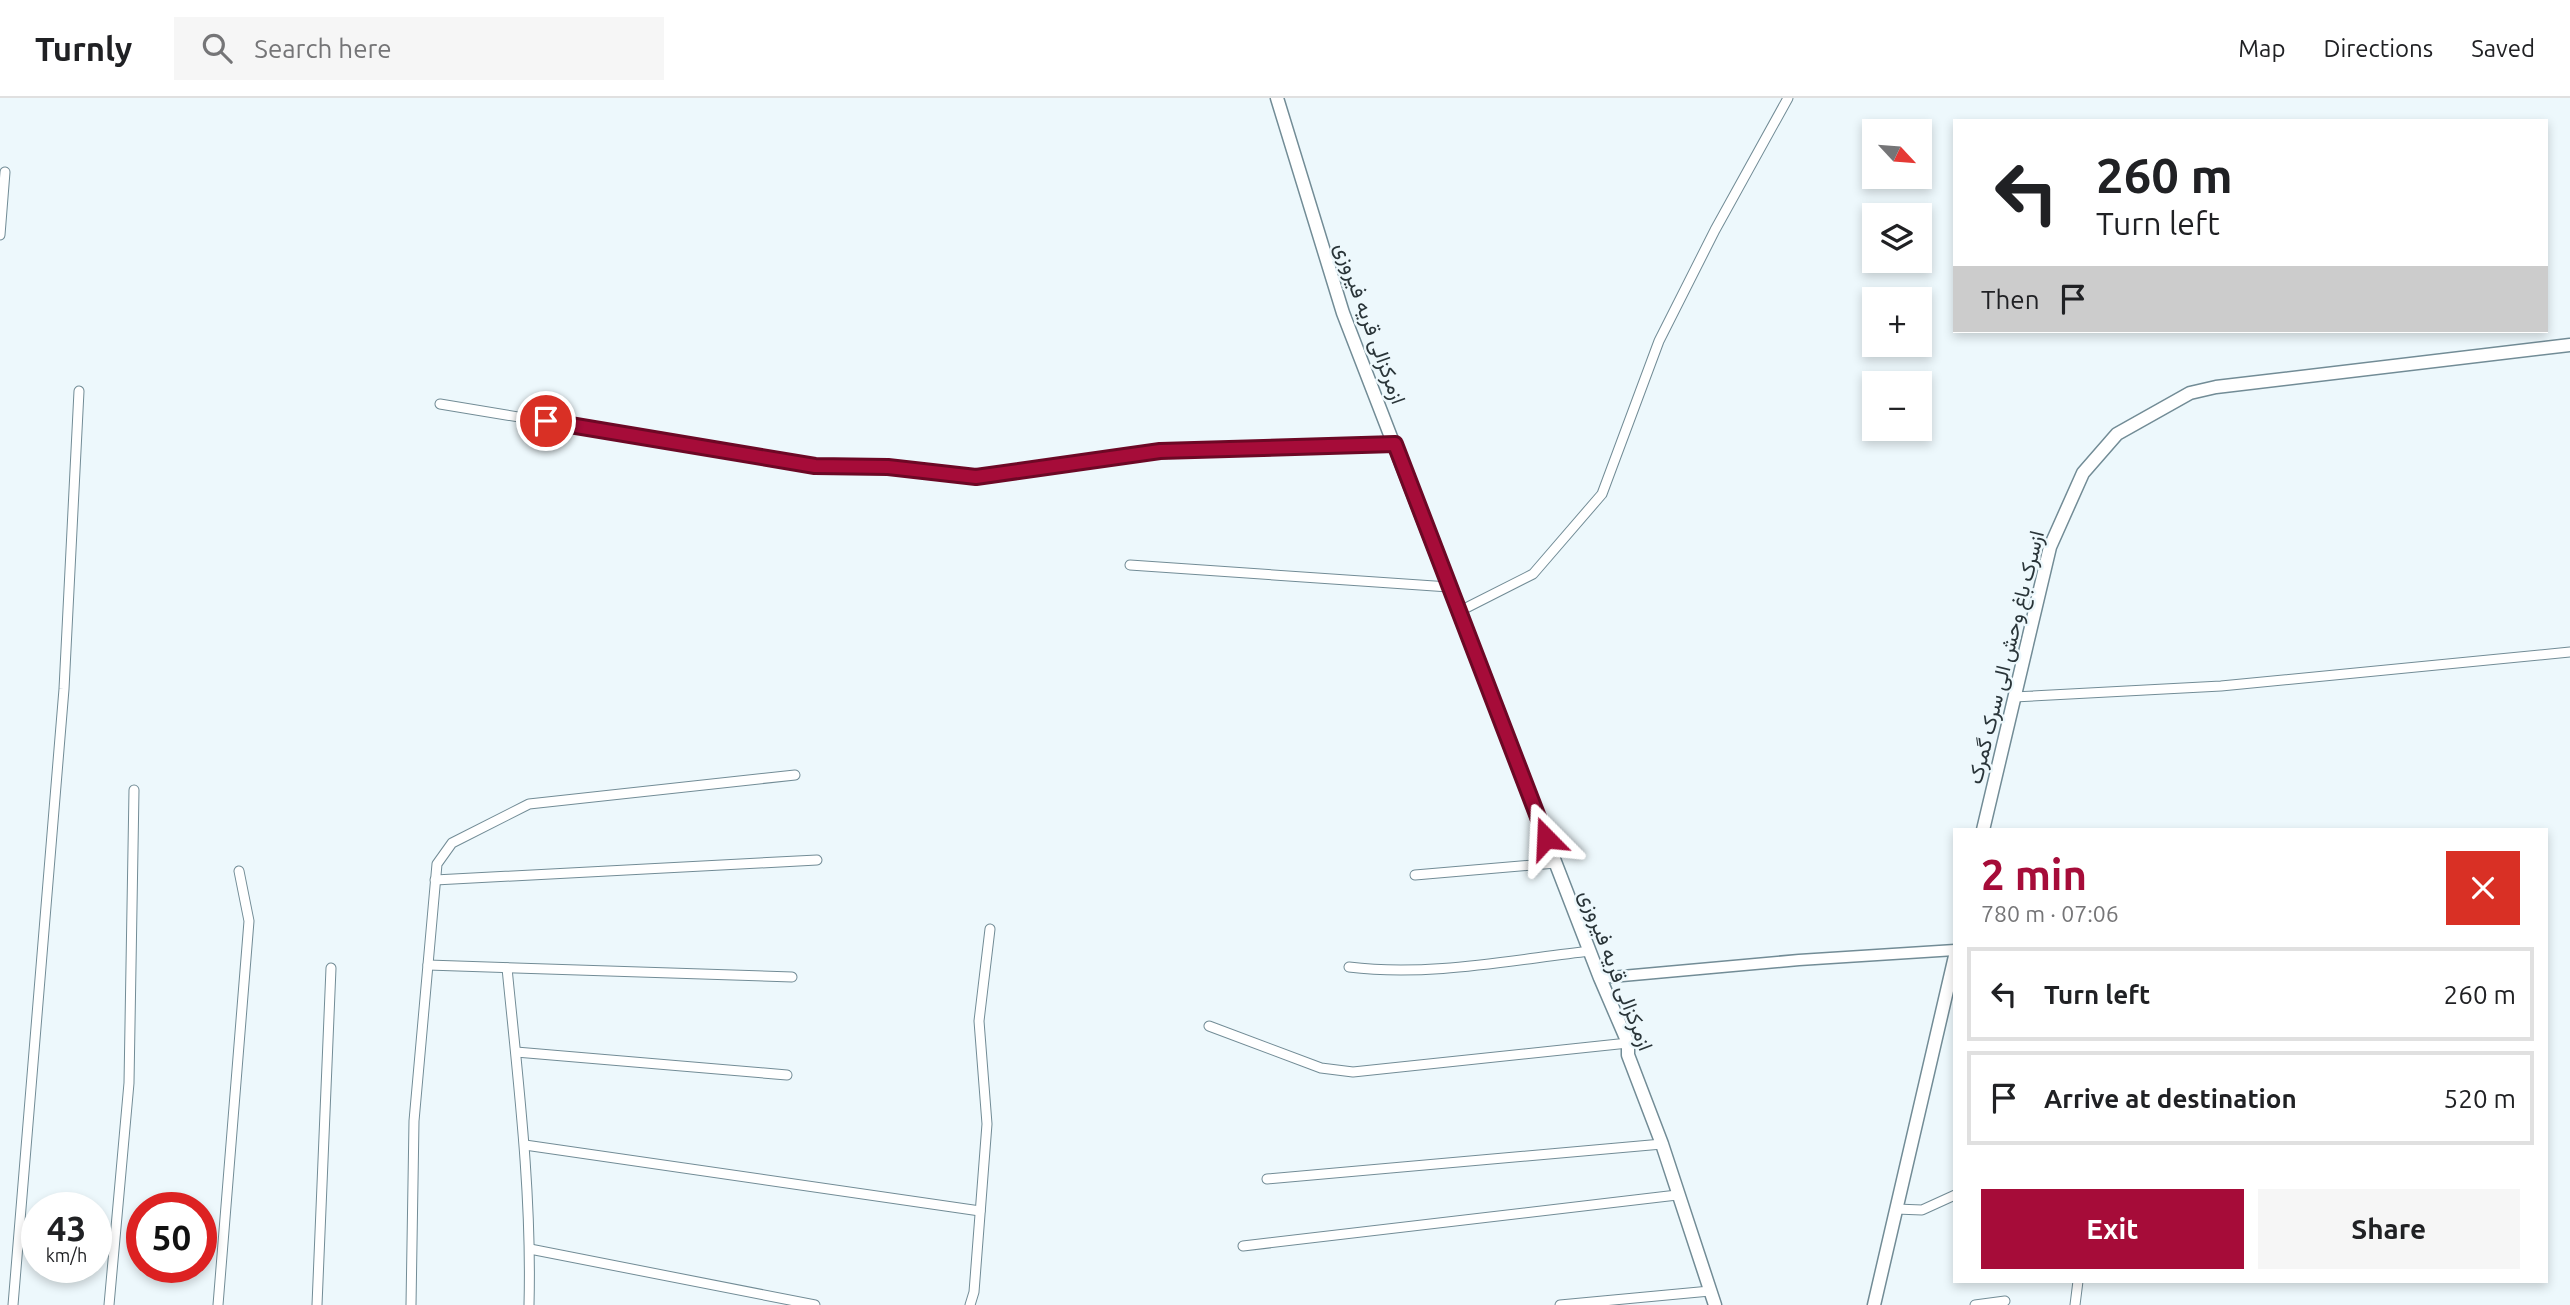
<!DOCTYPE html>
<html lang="en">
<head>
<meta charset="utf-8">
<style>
  :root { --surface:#fff; --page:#f6f6f6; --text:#202124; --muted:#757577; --line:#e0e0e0; --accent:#a60c39 }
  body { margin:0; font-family:Ubuntu,Vazirmatn,sans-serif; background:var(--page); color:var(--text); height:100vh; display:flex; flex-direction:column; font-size:26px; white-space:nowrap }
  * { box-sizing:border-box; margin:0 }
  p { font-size:23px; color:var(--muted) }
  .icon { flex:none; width:38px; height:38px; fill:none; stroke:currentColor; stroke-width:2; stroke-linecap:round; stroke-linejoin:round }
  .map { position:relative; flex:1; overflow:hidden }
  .side { position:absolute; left:1953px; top:730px; width:595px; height:455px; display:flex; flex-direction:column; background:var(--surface); border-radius:0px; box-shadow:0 4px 10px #0003 }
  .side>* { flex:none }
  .banner { position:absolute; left:1953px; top:21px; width:595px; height:214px; border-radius:0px; box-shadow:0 4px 10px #0003; background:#fff; color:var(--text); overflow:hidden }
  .needle { width:46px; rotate:116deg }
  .controls { position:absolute; left:1862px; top:21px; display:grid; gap:14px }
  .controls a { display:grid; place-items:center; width:70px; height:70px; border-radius:0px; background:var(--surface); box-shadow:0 4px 10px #0003; font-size:35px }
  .speed { position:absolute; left:21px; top:1094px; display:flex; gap:14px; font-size:35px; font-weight:700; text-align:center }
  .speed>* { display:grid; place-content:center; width:91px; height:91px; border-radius:50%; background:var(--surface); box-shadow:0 4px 10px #0003; line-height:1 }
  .speed small { font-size:18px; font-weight:400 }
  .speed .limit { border:10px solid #d22; background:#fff; color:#111 }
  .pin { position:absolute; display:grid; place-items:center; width:60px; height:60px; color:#fff; margin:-30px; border:4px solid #fff; border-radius:50%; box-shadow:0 2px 7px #0007 }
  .me { position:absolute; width:77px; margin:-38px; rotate:339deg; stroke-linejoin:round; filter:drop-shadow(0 0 5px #0008) }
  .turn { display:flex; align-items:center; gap:24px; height:147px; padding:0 28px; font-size:32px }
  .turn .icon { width:91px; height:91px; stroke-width:2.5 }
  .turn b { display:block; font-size:49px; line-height:60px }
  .then { display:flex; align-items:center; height:66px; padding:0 28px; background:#0003; gap:14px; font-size:26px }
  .round { display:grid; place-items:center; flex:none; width:74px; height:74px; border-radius:0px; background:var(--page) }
  .headline { display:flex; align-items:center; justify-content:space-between; height:119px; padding:0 28px }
  h1 { font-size:42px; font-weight:600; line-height:52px; color:var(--accent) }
  .cta { display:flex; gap:14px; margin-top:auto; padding:14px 28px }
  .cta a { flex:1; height:80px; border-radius:0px; background:var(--accent); color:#fff; font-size:28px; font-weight:600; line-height:80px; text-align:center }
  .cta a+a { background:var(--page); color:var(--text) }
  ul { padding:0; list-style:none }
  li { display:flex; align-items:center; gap:21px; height:94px; margin:0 14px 10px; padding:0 14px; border:4px solid var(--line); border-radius:0px }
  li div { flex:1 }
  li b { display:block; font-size:26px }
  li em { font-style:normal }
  header { display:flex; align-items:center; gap:42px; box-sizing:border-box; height:98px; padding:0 35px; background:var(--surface); border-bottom:2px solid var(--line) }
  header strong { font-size:33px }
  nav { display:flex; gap:38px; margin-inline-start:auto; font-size:24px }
  .search { width:490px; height:63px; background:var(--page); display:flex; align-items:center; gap:18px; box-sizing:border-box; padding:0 24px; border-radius:0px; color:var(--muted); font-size:26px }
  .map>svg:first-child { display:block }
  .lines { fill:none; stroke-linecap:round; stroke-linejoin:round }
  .minor-casing { stroke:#728c96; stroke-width:11 }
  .tertiary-casing { stroke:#728c96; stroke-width:13 }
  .secondary-casing { stroke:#728c96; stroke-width:15 }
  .minor { stroke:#fff; stroke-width:9 }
  .tertiary { stroke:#fff; stroke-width:10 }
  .secondary { stroke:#fff; stroke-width:12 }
  .route-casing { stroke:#6c0825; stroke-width:18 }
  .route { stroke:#a60c39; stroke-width:12 }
  .labels { text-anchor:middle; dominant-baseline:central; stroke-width:5; stroke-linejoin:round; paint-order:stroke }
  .street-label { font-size:21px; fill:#2a3539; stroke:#edf8fc }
</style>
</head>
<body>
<header>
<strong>Turnly</strong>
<div class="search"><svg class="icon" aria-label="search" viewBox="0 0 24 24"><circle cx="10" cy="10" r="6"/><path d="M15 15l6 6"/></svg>Search here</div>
<nav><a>Map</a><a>Directions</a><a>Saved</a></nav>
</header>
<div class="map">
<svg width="2570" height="1207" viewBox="0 0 2570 1207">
  <rect width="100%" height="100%" fill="#edf8fc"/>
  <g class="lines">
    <defs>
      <g id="minor">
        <polyline points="0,137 5,74"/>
        <polyline points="440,306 815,368 888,369 976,379 1160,353 1395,347"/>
        <polyline points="1130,467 1449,489"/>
        <polyline points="1458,514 1533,476 1602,396 1659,243 1715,132 1788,0"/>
        <polyline points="2014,599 2221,588 2570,554"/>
        <polyline points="1415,777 1556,765"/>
        <polyline points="435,782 817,762"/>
        <polyline points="428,867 792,879"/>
        <path d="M 1349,869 C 1428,879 1511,862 1590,853"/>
        <path d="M 507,870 C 518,982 532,1094 529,1207"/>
        <polyline points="1209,928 1321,970 1353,974 1628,945"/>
        <polyline points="516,954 787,977"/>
        <polyline points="525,1047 980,1113"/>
        <polyline points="1267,1081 1662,1046"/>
        <polyline points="1896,1111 1922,1112 1955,1097"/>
        <polyline points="1243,1148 1677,1097"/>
        <polyline points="530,1151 815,1207"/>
        <polyline points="13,1207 64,591 79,293"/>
        <polyline points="109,1207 129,985 134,692"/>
        <polyline points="218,1207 249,823 239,773"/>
        <polyline points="317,1207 331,870"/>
        <polyline points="411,1207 414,1023 437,766 452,745 529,706 795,677"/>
        <polyline points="970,1207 974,1194 987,1026 979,923 990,831"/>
        <polyline points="1560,1207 1710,1193"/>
        <polyline points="1975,1207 2005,1203"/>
        <polyline points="2075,1207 2078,1183"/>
      </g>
      <polyline id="tertiary" points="1600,880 1799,862 1955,852"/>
      <g id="secondary">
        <polyline points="1277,0 1343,215 1600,880 1628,945 1628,957 1662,1046 1715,1207"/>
        <polyline points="1983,732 2050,449 2083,375 2117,336 2190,295 2216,289 2570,247"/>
        <polyline points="1874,1207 1955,858"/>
      </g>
    </defs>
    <use href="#minor" class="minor-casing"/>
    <use href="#tertiary" class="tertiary-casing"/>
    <use href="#secondary" class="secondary-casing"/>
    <use href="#minor" class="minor"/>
    <use href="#tertiary" class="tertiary"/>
    <use href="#secondary" class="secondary"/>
  </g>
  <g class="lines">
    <defs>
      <polyline id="route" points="546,323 815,368 888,369 976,379 1160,353 1395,346 1546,740"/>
    </defs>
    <use href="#route" class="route-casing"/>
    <use href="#route" class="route"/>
  </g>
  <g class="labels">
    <g class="street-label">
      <text transform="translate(1371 225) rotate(70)">ازمرکزالی قریه فیروزی</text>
      <text transform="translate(2005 559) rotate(-76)">ازسرک باغ وحش الی سرک گمرک</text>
      <text transform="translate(1617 872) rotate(69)">ازمرکزالی قریه فیروزی</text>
    </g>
  </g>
</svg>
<div class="controls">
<a><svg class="needle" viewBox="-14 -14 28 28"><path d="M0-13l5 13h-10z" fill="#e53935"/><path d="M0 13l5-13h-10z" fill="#757577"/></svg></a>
<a><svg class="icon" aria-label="layers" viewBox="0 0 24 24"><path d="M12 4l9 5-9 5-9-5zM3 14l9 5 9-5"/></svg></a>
<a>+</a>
<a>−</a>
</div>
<div class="speed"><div>43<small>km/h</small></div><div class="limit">50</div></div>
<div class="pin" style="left:546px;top:323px;background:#d93025"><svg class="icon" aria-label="arrive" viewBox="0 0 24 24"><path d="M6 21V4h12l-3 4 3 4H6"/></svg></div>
<svg class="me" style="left:1546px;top:740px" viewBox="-20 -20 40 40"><path d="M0-17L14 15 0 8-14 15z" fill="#a60c39" stroke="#fff" stroke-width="4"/></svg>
<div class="banner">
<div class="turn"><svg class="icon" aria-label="left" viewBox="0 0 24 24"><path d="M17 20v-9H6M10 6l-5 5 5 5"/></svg><div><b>260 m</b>Turn left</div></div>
<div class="then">Then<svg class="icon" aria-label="arrive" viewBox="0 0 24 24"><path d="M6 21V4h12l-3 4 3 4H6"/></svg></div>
</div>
<section class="side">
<div class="headline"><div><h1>2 min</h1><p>780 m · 07:06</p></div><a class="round" style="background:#d93025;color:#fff"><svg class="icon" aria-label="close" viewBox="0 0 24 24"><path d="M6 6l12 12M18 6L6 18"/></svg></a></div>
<ul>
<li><svg class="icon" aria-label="left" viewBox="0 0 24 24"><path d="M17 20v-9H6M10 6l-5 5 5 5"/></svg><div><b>Turn left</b></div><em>260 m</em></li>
<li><svg class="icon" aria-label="arrive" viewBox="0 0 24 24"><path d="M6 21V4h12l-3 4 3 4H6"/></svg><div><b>Arrive at destination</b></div><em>520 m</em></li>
</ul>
<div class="cta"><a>Exit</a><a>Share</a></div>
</section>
</div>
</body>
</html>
